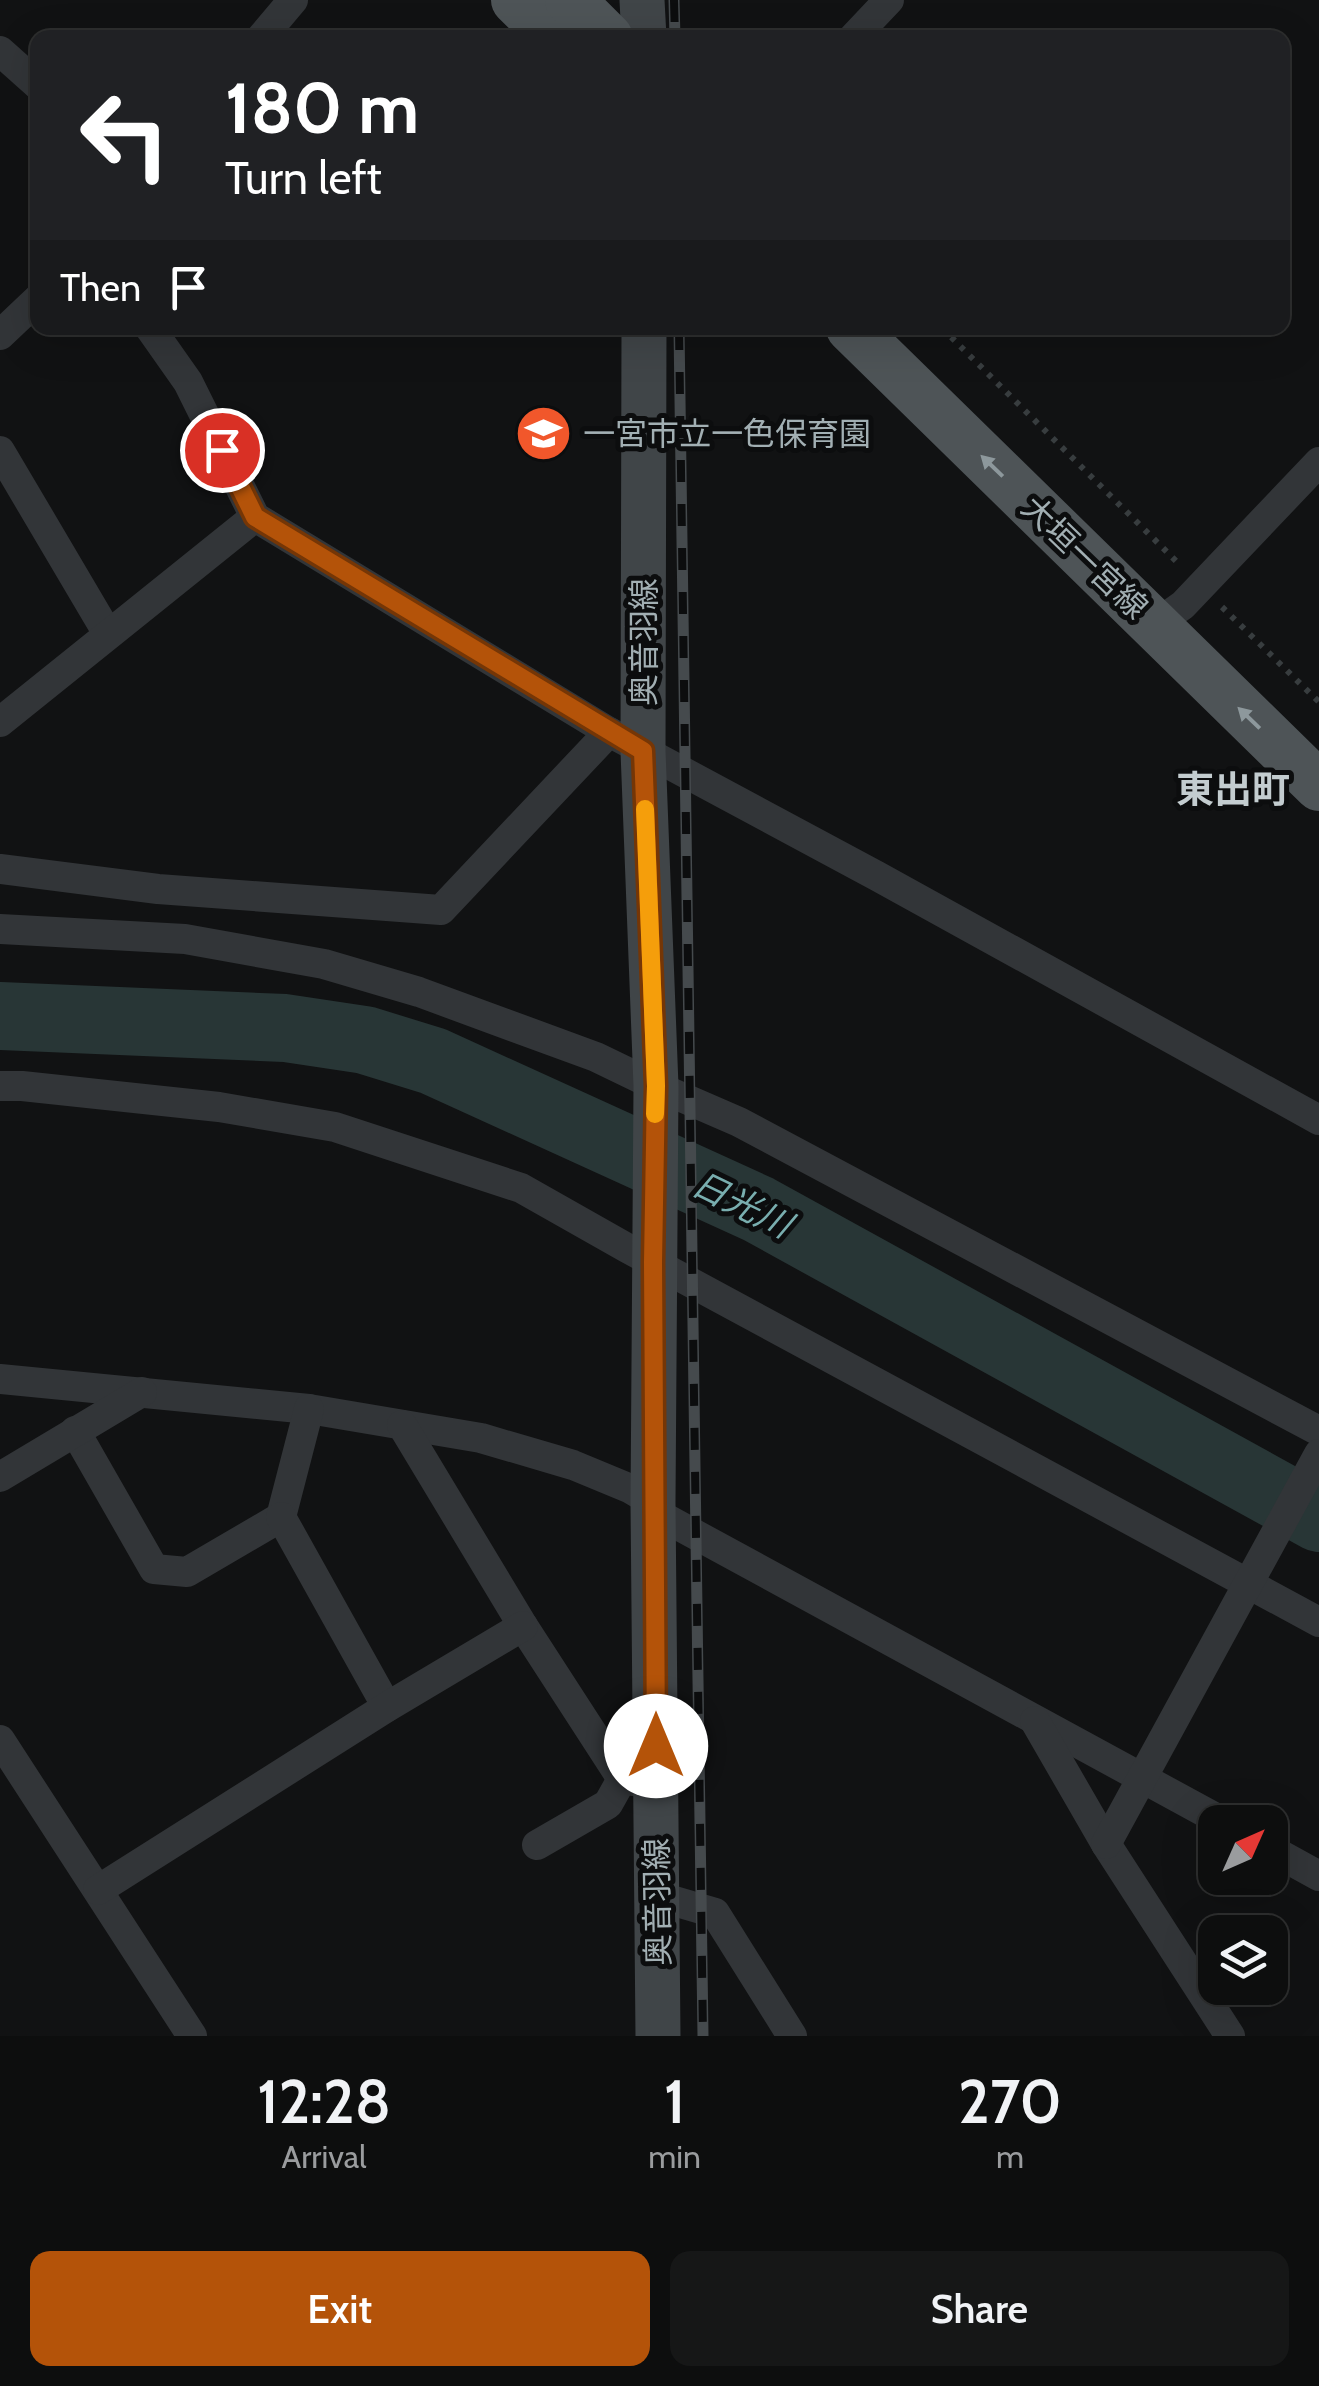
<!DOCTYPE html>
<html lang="en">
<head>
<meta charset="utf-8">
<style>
  :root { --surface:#0d0e0e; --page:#161717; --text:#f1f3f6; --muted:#9a9c9e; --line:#2d2e2e; --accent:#b45309 }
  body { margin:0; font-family:Cabin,"Noto Sans JP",sans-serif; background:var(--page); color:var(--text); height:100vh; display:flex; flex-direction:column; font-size:38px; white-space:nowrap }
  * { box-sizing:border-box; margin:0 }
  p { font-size:32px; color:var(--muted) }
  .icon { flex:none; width:55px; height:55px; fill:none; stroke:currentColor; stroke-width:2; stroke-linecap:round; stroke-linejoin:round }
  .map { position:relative; height:2036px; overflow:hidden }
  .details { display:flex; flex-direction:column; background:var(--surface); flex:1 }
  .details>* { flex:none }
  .guide { position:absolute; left:30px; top:30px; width:1260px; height:305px; border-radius:20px; box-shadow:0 10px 40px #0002,0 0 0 2px var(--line); background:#202124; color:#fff; overflow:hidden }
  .needle { width:65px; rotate:45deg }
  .tools { position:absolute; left:1198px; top:1805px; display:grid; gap:20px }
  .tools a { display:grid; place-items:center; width:90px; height:90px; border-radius:20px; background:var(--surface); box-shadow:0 10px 40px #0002,0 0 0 2px var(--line); font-size:50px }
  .pin { position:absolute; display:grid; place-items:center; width:85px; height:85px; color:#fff; margin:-42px; border:5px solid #fff; border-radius:50%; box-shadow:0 2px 10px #0007 }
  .me { position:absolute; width:110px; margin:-55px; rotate:0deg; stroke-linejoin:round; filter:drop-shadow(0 0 8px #0008) }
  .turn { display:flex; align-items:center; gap:35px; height:210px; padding:0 30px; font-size:45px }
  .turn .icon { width:130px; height:130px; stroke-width:2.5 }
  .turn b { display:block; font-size:70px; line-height:85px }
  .then { display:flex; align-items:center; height:95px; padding:0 30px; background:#0003; gap:20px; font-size:38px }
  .eta { display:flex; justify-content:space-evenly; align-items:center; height:170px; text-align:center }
  .eta b { font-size:60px; font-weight:600; line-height:70px }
  .primary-button { display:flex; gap:20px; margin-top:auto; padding:20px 30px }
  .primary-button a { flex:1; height:115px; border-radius:20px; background:var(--accent); color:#fff; font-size:40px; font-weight:600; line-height:115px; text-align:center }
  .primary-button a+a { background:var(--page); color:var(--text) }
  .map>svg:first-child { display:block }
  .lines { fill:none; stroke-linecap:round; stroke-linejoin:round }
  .river { stroke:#283636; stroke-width:68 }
  .path { stroke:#383d3f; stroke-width:6; stroke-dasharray:5 8; stroke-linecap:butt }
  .street { stroke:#323538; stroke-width:30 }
  .secondary { stroke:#404548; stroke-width:45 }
  .primary { stroke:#4e5457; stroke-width:50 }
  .rail-casing { stroke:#454a4d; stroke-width:11 }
  .rail { stroke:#0c0d0e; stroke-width:8; stroke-dasharray:22; stroke-linecap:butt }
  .oneway { fill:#8d989c }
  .route-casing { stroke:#753606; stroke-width:25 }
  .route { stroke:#b45309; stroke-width:18 }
  .slow { stroke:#f59e0b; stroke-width:18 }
  .labels { text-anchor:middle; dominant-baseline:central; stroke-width:10; stroke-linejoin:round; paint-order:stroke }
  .poi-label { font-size:32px; fill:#a2afb3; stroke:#0c0d0e; text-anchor:start }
  .street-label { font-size:32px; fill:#a2afb3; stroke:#0c0d0e }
  .water-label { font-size:35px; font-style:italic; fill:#79aeaf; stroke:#0c0d0e }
  .quarter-label { font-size:38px; font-weight:bold; fill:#c3cccf; stroke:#0c0d0e }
</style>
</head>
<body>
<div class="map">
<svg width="1319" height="2036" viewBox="0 0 1319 2036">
  <rect width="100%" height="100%" fill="#111213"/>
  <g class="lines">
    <polyline class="river" points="0,1016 285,1028 365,1040 433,1061 758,1209 1319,1518"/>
    <g class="path">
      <polyline points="942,328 1178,563"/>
      <polyline points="1222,607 1319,702"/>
    </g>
    <g class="street">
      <polyline points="261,38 293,0"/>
      <polyline points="853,38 889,0"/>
      <polyline points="0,51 38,85"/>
      <polyline points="150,328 188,382 255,517 609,732 877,876 1319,1120"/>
      <polyline points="0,335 38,299"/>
      <polyline points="0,451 108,634"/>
      <polyline points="1155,625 1183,605 1319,462"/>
      <polyline points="0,722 255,517"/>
      <polyline points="0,869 158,889 441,910 609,732"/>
      <polyline points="0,929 185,939 324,964 419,992 596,1057 656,1086 739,1122 1319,1431"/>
      <polyline points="0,1086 22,1086 219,1107 335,1127 521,1188 627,1248 1319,1622"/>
      <polyline points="0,1379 309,1409 481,1438 573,1465 631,1489 653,1502"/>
      <polyline points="402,1425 523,1626 622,1779 656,1785"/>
      <polyline points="75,1431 154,1569 187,1572 281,1517 309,1409"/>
      <polyline points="0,1477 142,1392"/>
      <polyline points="654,1512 1223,1822"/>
      <polyline points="281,1517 387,1707"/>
      <polyline points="1035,1721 1106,1844 1230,2036"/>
      <polyline points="0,1740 192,2036"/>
      <polyline points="1106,1844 1319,1454"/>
      <polyline points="537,1845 608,1804 622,1779"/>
      <polyline points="1270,1849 1319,1876"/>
      <polyline points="98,1890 387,1707 523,1626"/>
      <polyline points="657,1896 715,1913 792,2036"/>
    </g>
    <g class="secondary">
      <polyline points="642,0 644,38"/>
      <polyline points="644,328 643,751 656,1086 653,1502 658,2036"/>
    </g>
    <g class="primary">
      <polyline points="516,0 554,38"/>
      <polyline points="570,0 608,38"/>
      <polyline points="851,328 1319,786"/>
    </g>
    <defs>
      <g id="rail">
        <polyline points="674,0 675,38"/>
        <polyline points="679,328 703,2036"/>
      </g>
    </defs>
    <use href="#rail" class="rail-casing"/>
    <use href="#rail" class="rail"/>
  </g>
  <defs><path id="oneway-solid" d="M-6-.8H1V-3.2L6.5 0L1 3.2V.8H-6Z" transform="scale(2.5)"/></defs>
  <g class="oneway">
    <use href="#oneway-solid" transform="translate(992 466) rotate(-136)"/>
    <use href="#oneway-solid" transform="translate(1249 718) rotate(-136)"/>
  </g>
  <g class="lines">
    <defs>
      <polyline id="route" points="222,450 255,517 643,751 656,1086 653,1262 656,1746"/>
    </defs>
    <use href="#route" class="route-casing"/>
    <use href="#route" class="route"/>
    <polyline class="slow" points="645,809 656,1086 655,1114"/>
  </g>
  <defs>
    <symbol id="school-disc" viewBox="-11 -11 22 22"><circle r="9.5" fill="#f1572b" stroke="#0c0d0e"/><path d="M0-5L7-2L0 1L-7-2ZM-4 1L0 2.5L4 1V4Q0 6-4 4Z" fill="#fff"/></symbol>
  </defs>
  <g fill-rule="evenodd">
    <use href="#school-disc" x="512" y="402" width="63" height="63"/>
  </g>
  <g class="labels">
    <g class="poi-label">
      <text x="583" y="433">一宮市立一色保育園</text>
    </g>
    <g class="street-label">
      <text transform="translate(1085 557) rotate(44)">大垣一宮線</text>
      <text transform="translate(643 642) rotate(-90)">奥音羽線</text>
      <text transform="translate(657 1902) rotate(-91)">奥音羽線</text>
    </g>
    <g class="water-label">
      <text transform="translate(742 1204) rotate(26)">日光川</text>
    </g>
    <g class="quarter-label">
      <text x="1233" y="789">東出町</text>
    </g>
  </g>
</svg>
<div class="tools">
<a><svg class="needle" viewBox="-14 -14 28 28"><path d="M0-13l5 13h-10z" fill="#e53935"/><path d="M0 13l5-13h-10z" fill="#9a9c9e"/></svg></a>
<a><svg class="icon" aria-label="layers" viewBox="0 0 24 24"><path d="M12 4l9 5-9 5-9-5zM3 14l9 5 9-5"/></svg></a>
</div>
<div class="pin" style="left:222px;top:450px;background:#d93025"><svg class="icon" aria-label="arrive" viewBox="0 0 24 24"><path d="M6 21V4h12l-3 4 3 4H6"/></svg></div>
<svg class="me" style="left:656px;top:1746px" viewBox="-20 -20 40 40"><circle r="19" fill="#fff"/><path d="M0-13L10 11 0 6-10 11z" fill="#b45309"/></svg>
<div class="guide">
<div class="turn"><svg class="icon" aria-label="left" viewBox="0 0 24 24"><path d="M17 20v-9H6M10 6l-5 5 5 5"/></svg><div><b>180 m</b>Turn left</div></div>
<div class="then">Then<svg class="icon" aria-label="arrive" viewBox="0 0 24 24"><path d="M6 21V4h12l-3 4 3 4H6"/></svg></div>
</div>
</div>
<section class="details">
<div class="eta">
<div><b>12:28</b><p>Arrival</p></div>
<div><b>1</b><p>min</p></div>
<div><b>270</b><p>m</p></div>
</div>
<div class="primary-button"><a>Exit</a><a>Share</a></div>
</section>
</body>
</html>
